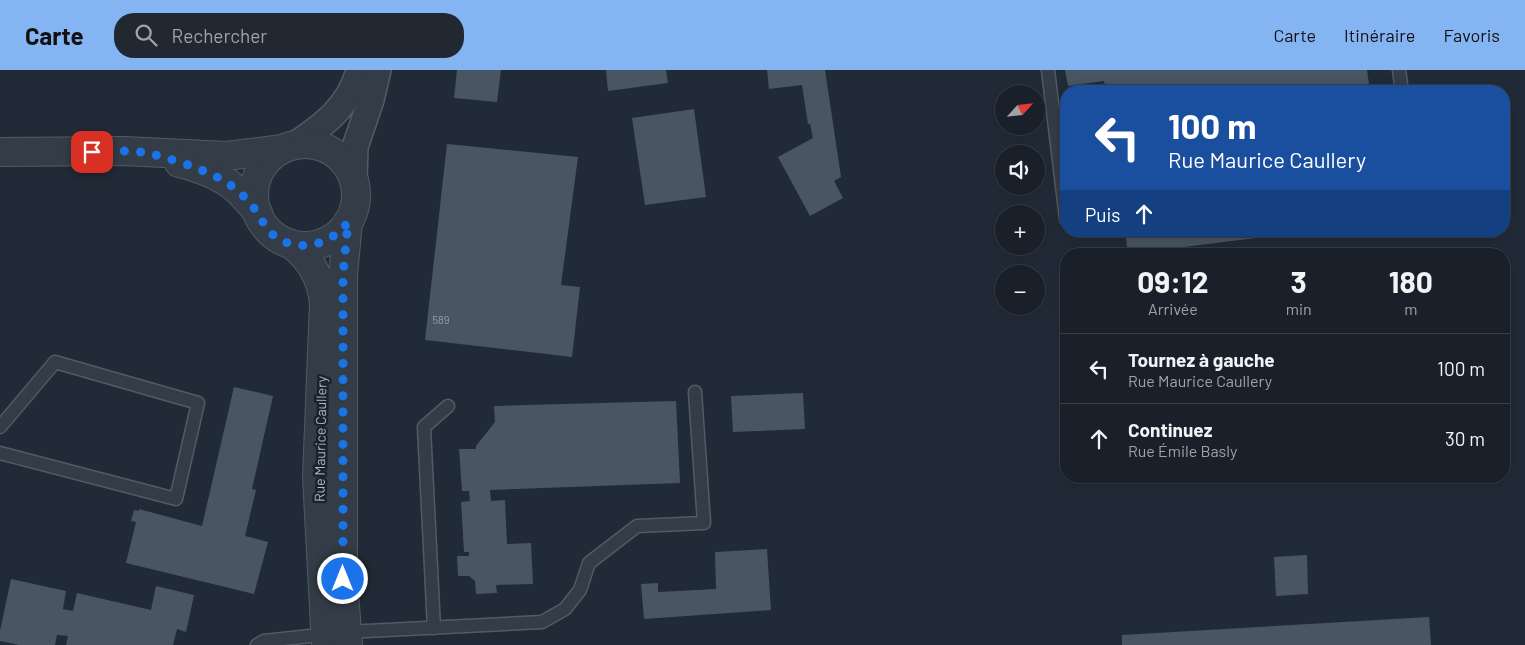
<!DOCTYPE html>
<html lang="fr">
<head>
<meta charset="utf-8">
<style>
  :root { --surface:#192029; --page:#222831; --text:#f1f3f6; --muted:#9fa3a8; --line:#373e46; --accent:#85b4f3 }
  body { margin:0; font-family:Barlow,sans-serif; background:var(--page); color:var(--text); height:100vh; display:flex; flex-direction:column; font-size:19px; white-space:nowrap }
  * { box-sizing:border-box; margin:0 }
  p { font-size:16px; color:var(--muted) }
  .icon { flex:none; width:28px; height:28px; fill:none; stroke:currentColor; stroke-width:2; stroke-linecap:round; stroke-linejoin:round }
  .map { position:relative; flex:1; overflow:hidden }
  .side { position:absolute; left:1060px; top:178px; width:450px; height:235px; display:flex; flex-direction:column; background:var(--surface); border-radius:20px; box-shadow:0 2px 12px #0003,0 0 0 1px var(--line) }
  .side>* { flex:none }
  .hud { position:absolute; left:1060px; top:15px; width:450px; height:152px; border-radius:20px; box-shadow:0 2px 12px #0003,0 0 0 1px var(--line); background:#1a4fa0; color:#fff; overflow:hidden }
  .needle { width:32px; rotate:63deg }
  .controls { position:absolute; left:995px; top:15px; display:grid; gap:10px }
  .controls a { display:grid; place-items:center; width:50px; height:50px; border-radius:50%; background:var(--surface); box-shadow:0 2px 12px #0003,0 0 0 1px var(--line); font-size:25px }
  .pin { position:absolute; display:grid; place-items:center; width:42px; height:42px; color:#fff; margin:-21px; border-radius:10px; box-shadow:0 2px 8px #0006 }
  .me { position:absolute; width:55px; margin:-28px; rotate:0deg; stroke-linejoin:round; filter:drop-shadow(0 0 4px #0008) }
  .turn { display:flex; align-items:center; gap:18px; height:105px; padding:0 25px; font-size:22px }
  .turn .icon { width:65px; height:65px; stroke-width:2.5 }
  .turn b { display:block; font-size:35px; line-height:42px }
  .then { display:flex; align-items:center; height:48px; padding:0 25px; background:#0003; gap:10px; font-size:19px }
  .eta { display:flex; justify-content:space-evenly; align-items:center; height:85px; text-align:center }
  .eta b { font-size:30px; font-weight:700; line-height:35px }
  ul { padding:0; list-style:none }
  li { display:flex; align-items:center; gap:15px; height:70px; padding:0 25px; border-top:1px solid var(--line) }
  li div { flex:1 }
  li b { display:block; font-size:19px }
  li em { font-style:normal }
  header { display:flex; align-items:center; gap:30px; box-sizing:border-box; height:70px; padding:0 25px; background:var(--accent); color:#111 }
  header strong { font-size:24px }
  nav { display:flex; gap:28px; margin-inline-start:auto; font-size:18px }
  .search { width:350px; height:45px; background:var(--page); display:flex; align-items:center; gap:12px; box-sizing:border-box; padding:0 18px; border-radius:20px; color:var(--muted); font-size:19px }
  .map>svg:first-child { display:block }
  .building { fill:#495562 }
  .lines { fill:none; stroke-linecap:round; stroke-linejoin:round }
  .service-casing { stroke:#525b65; stroke-width:15 }
  .minor-casing { stroke:#525b65; stroke-width:28 }
  .tertiary-casing { stroke:#525b65; stroke-width:30 }
  .service { stroke:#343d47; stroke-width:12 }
  .minor { stroke:#343d47; stroke-width:25 }
  .tertiary { stroke:#343d47; stroke-width:28 }
  .route { stroke:#1a73e8; stroke-width:9; stroke-dasharray:0 16.2 }
  .labels { text-anchor:middle; dominant-baseline:central; stroke-width:5; stroke-linejoin:round; paint-order:stroke }
  .number-label { font-size:11px; fill:#969fac }
  .street-label { font-size:14px; fill:#afb8c4; stroke:#1a222c }
</style>
</head>
<body>
<header>
<strong>Carte</strong>
<div class="search"><svg class="icon" aria-label="search" viewBox="0 0 24 24"><circle cx="10" cy="10" r="6"/><path d="M15 15l6 6"/></svg>Rechercher</div>
<nav><a>Carte</a><a>Itinéraire</a><a>Favoris</a></nav>
</header>
<div class="map">
<svg width="1525" height="575" viewBox="0 0 1525 575">
  <rect width="100%" height="100%" fill="#212b37"/>
  <g class="building">
    <polygon points="457,0 501,0 497,32 454,28"/>
    <polygon points="606,0 666,0 668,13 608,21"/>
    <polygon points="767,0 825,0 841,107 834,111 843,128 810,146 778,87 813,68 810,54 808,54 802,15 769,19"/>
    <polygon points="1065,0 1367,0 1370,21 1106,21 1104,11 1068,16"/>
    <polygon points="694,39 706,127 645,135 632,48"/>
    <polygon points="447,74 578,87 561,215 580,217 572,287 425,270"/>
    <polygon points="1125,161 1305,161 1305,162 1128,184"/>
    <polygon points="234,317 273,326 252,419 256,420 245,466 268,472 254,524 126,493 136,452 131,451 134,440 139,441 139,439 202,456"/>
    <polygon points="803,323 805,359 733,362 731,326"/>
    <polygon points="676,331 680,413 490,420 491,431 505,430 507,474 531,473 533,514 496,515 497,523 476,524 475,511 469,506 458,506 457,486 469,486 469,482 464,482 461,432 470,431 469,421 462,421 459,379 476,379 476,376 495,352 494,336"/>
    <polygon points="767,479 771,540 644,549 641,514 658,513 658,522 716,519 715,482"/>
    <polygon points="1307,485 1308,524 1276,526 1274,487"/>
    <polygon points="11,509 66,521 63,539 73,541 77,523 151,540 156,516 194,525 186,562 177,559 173,575 66,575 68,566 57,565 55,575 19,575 0,571 0,561"/>
    <polygon points="1429,547 1431,575 1122,575 1122,565"/>
  </g>
  <g class="lines">
    <defs>
      <g id="service">
        <polyline points="1048,0 1066,149"/>
        <polyline points="1399,0 1402,21"/>
        <polyline points="0,357 55,292 198,333 176,429 0,383"/>
        <polyline points="434,558 424,357 448,336"/>
        <polyline points="257,575 264,571 347,562 542,552 565,539 580,520 589,493 637,456 704,453 695,322"/>
      </g>
      <g id="minor">
        <path d="M 294,75 C 323,56 350,36 359,0"/>
        <polyline points="354,110 355,77 371,30 378,0"/>
      </g>
      <g id="tertiary">
        <circle cx="305" cy="125" r="51"/>
        <polyline points="0,82 124,81 226,86 283,79"/>
        <path d="M 179,93 C 199,98 221,106 236,119 C 244,126 251,135 258,143"/>
        <path d="M 291,174 C 311,190 321,207 324,233 L 317,407 L 326,575"/>
        <polyline points="348,575 343,509 343,205 348,152"/>
      </g>
    </defs>
    <use href="#service" class="service-casing"/>
    <use href="#minor" class="minor-casing"/>
    <use href="#tertiary" class="tertiary-casing"/>
    <use href="#service" class="service"/>
    <use href="#minor" class="minor"/>
    <use href="#tertiary" class="tertiary"/>
  </g>
  <g class="lines">
    <path class="route" d="M 92,82 C 108,82 125,80 141,82 C 164,86 197,97 217,107 C 233,115 246,127 257,142 C 261,148 264,155 269,161 C 292,185 330,177 348,152 L 343,205 L 343,509"/>
  </g>
  <g class="labels">
    <g class="number-label">
      <text x="441" y="249">589</text>
    </g>
    <g class="street-label">
      <text transform="translate(320 369) rotate(-89)">Rue Maurice Caullery</text>
    </g>
  </g>
</svg>
<div class="controls">
<a><svg class="needle" viewBox="-14 -14 28 28"><path d="M0-13l5 13h-10z" fill="#e53935"/><path d="M0 13l5-13h-10z" fill="#9fa3a8"/></svg></a>
<a><svg class="icon" aria-label="sound" viewBox="0 0 24 24"><path d="M4 9h4l5-4v14l-5-4H4zM17 9q2 3 0 6"/></svg></a>
<a>+</a>
<a>−</a>
</div>
<div class="pin" style="left:92px;top:82px;background:#d93025"><svg class="icon" aria-label="arrive" viewBox="0 0 24 24"><path d="M6 21V4h12l-3 4 3 4H6"/></svg></div>
<svg class="me" style="left:343px;top:509px" viewBox="-20 -20 40 40"><circle r="17" fill="#1a73e8" stroke="#fff" stroke-width="3"/><path d="M0-11L8 9 0 5-8 9z" fill="#fff"/></svg>
<div class="hud">
<div class="turn"><svg class="icon" aria-label="left" viewBox="0 0 24 24"><path d="M17 20v-9H6M10 6l-5 5 5 5"/></svg><div><b>100 m</b>Rue Maurice Caullery</div></div>
<div class="then">Puis<svg class="icon" aria-label="ahead" viewBox="0 0 24 24"><path d="M12 20V5M6 11l6-6 6 6"/></svg></div>
</div>
<section class="side">
<div class="eta">
<div><b>09:12</b><p>Arrivée</p></div>
<div><b>3</b><p>min</p></div>
<div><b>180</b><p>m</p></div>
</div>
<ul>
<li><svg class="icon" aria-label="left" viewBox="0 0 24 24"><path d="M17 20v-9H6M10 6l-5 5 5 5"/></svg><div><b>Tournez à gauche</b><p>Rue Maurice Caullery</p></div><em>100 m</em></li>
<li><svg class="icon" aria-label="ahead" viewBox="0 0 24 24"><path d="M12 20V5M6 11l6-6 6 6"/></svg><div><b>Continuez</b><p>Rue Émile Basly</p></div><em>30 m</em></li>
</ul>
</section>
</div>
</body>
</html>
